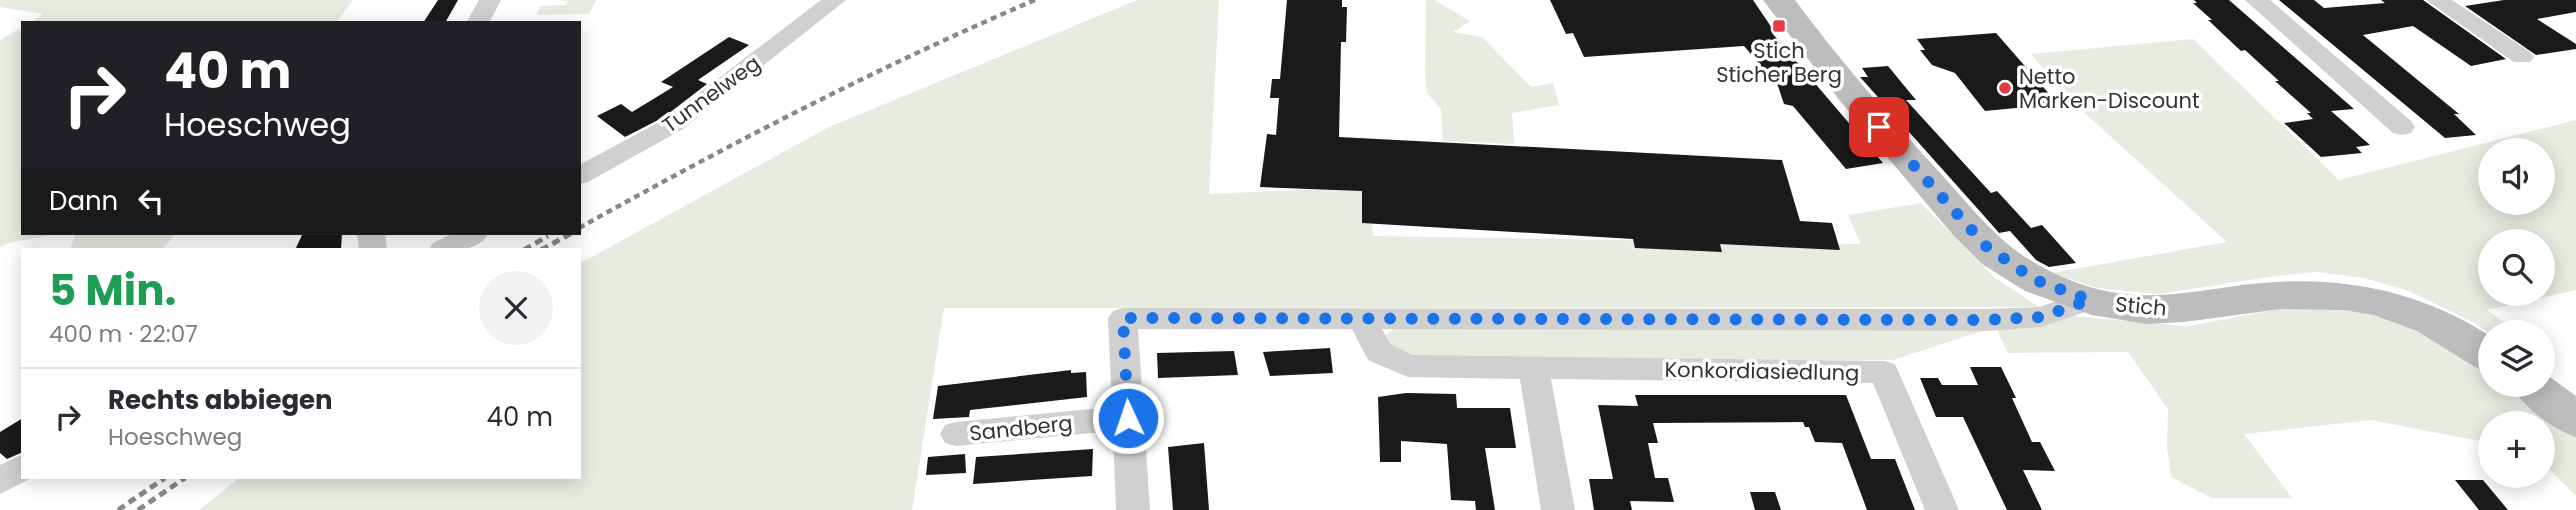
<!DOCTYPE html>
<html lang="de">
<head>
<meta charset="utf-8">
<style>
  :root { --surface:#fff; --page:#f2f2f3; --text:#2b2b33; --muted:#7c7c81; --line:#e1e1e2 }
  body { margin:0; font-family:Poppins,sans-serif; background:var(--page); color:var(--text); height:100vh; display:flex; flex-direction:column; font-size:26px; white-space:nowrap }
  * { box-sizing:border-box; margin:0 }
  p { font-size:23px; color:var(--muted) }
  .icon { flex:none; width:38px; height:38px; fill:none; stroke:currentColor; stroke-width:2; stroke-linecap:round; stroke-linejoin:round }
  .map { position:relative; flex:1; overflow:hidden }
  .details { position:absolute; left:21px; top:248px; width:560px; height:231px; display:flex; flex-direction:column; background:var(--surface); border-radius:0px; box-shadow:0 4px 18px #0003 }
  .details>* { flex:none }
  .banner { position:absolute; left:21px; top:21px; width:560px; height:214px; border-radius:0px; box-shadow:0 4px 18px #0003; background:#202124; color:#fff; overflow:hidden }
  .tools { position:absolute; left:2478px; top:138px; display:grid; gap:14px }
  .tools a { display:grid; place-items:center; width:77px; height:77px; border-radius:50%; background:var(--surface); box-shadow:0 4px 18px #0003; font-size:35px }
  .pin { position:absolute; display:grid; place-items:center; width:60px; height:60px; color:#fff; margin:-30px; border-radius:14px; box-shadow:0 4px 10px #0006 }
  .me { position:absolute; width:77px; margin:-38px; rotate:357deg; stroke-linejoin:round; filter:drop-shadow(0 0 5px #0008) }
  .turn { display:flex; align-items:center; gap:24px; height:147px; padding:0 28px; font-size:32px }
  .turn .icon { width:91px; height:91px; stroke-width:2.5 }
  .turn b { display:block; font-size:49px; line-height:60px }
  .then { display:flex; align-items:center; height:66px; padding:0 28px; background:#0003; gap:14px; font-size:26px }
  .round { display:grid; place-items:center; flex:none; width:74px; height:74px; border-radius:37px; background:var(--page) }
  .head { display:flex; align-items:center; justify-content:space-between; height:119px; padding:0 28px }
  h1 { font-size:42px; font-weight:700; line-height:52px; color:#1e9e55 }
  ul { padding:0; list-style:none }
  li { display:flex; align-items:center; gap:21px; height:98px; padding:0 28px; border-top:2px solid var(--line) }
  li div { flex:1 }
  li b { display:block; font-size:26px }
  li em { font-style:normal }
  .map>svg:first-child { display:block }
  .green { fill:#e6ecdf; fill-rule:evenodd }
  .building { fill:#1a1a1a }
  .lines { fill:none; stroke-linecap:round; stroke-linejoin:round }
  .street { fill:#d0d0d0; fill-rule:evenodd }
  .secondary { fill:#bdbdbd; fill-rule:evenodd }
  .rail-far1 { stroke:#888; stroke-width:4.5; stroke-dasharray:6 4.5; stroke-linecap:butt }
  .rail { stroke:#888; stroke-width:5; stroke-dasharray:8 5; stroke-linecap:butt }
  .route { stroke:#1a73e8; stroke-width:12; stroke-dasharray:0 21.6 }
  .poi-dot { fill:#e63946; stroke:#fff; stroke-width:2.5 }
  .labels { text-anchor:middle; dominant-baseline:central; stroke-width:7; stroke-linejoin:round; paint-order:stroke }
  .poi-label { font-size:21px; fill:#333; stroke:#fff }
  .street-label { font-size:21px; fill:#333; stroke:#fff }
</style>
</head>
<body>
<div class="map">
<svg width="2576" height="510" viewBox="0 0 2576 510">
  <rect width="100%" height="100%" fill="#fff"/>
  <g class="green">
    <polygon points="0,0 353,0 336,23 29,23 43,14 0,7"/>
    <polygon points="554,0 596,0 589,14 536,15 541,6 565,5 568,1"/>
    <polygon points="1137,0 1219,0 1209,194 1370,187 1373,236 1861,244 1848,215 1921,203 1994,277 2039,307 944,308 912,510 199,510 239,478 579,478 579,264 829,127"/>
    <polygon points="1426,0 1434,0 1470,21 1453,32 1482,37 1531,87 1553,83 1559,105 1512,113 1514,144 1443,141 1441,109 1427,93 1425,75"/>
    <polygon points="23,27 23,233 61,233 9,243 0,247 0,40"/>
    <path d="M 2193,39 L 2339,180 L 2576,120 L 2576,290 L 2487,310 L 2518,332 L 2490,334 L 2473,322 L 2409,291 L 2364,278 L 2317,272 L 2275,276 L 2159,294 L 2097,288 L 2052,273 L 2227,242 L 2076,105 L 2031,54 ZM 2490,150 L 2543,150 L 2543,203 L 2490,203 ZM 2490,242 L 2543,242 L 2543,294 L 2490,294 Z"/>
    <polygon points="76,233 176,233 162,250 70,250"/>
    <polygon points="2302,305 2367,309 2455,343 2490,368 2490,385 2515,385 2576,434 2576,496 2543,463 2543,424 2490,424 2490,443 2371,420 2244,434 2292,498 2212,498 2171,477 2167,448 2168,409 2128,352 2008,353 1996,328 2070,316 2188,326"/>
    <polygon points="1394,329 1982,331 1893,360 1420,360 1395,352 1385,336"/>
  </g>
  <g class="building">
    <polygon points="438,0 458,0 445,23 423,23"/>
    <polygon points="1287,0 1342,0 1342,7 1347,7 1346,42 1341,42 1339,137 1782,160 1800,221 1832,223 1840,250 1720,244 1722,252 1635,248 1633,239 1362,223 1362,191 1260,187 1267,134 1276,135 1279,98 1270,98 1272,79 1280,79"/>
    <polygon points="1550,0 1753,0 1774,31 1772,33 1883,163 1846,169 1793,106 1784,104 1778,86 1744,46 1584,57 1573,33 1566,34"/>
    <polygon points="2194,0 2229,0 2354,109 2331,111 2370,145 2356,147 2362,153 2321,157 2284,123 2313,119 2307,113 2311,113 2275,81 2279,81 2245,50 2241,51 2208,20 2212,20 2193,3 2197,3"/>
    <polygon points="2279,0 2314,0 2324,8 2385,3 2381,0 2423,0 2506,59 2471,66 2413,26 2363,35 2459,114 2454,114 2476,135 2445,138"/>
    <polygon points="2504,0 2576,0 2576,12 2537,19 2576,44 2576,49 2536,55 2465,6"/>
    <polygon points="1996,33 2058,104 1985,111 1955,73 1932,65 1920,50 1925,50 1917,39"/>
    <polygon points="729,37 749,45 698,80 707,84 664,117 625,137 597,116 621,104 632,112 673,87 661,82"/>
    <polygon points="1888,66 1916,100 1906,100 1991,193 1997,191 2031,228 2042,225 2076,263 2049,267 2036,260 2010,231 1999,233 1993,226 1860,77 1868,77 1862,68"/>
    <polygon points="303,233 342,233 341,250 295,250"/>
    <polygon points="1330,348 1333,373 1270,376 1263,352"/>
    <polygon points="1234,351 1238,375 1158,378 1157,353"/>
    <polygon points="1970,367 2001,367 2016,398 2012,398 2032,442 2040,442 2055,471 2023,470 2042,510 2007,510 1963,417 1936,417 1920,378 1938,378 1942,385 1978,385"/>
    <polygon points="1071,370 1071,373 1086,372 1087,397 970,410 969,417 933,419 938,386"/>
    <polygon points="1406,393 1456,394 1457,408 1510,408 1516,448 1485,448 1495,510 1476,510 1475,501 1451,500 1447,444 1401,441 1401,462 1380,462 1378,397"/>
    <polygon points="1635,395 1846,395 1871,459 1895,459 1915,510 1867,510 1842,443 1815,442 1809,427 1805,427 1803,422 1653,423 1658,443 1648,443 1655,478 1668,478 1674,502 1630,501 1632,510 1594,510 1589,479 1613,479 1598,405 1638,406"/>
    <polygon points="23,418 23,452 7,459 0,453 0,432"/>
    <polygon points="1204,443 1209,510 1173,510 1168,447"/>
    <polygon points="1093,449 1092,476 973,484 976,457"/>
    <polygon points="965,454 966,473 926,475 928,457"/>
    <polygon points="2455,480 2483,480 2508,510 2479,510"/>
    <polygon points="1750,492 1775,492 1781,510 1755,510"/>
  </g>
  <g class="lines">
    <g class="street">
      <polygon points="479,0 501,0 489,23 466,23"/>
      <polygon points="821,0 846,0 683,129 588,182 579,184 579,165 665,119"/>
      <polygon points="2245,0 2270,0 2411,121 2415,127 2411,133 2402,135 2393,133"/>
      <polygon points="2426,0 2452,0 2530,52 2534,57 2530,62 2514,62"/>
      <polygon points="357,233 385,233 387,250 359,250"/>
      <path d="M 453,233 L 489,233 C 476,254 450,250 429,250 L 433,243 Z"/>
      <polygon points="2090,290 2100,293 2104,300 2100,307 2041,327 1986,331 1382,329 1390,344 1412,355 1884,361 1895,364 1959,510 1925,510 1873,383 1551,379 1575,510 1541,510 1520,379 1408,377 1368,360 1352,329 1138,329 1150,510 1116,510 1113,431 956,446 945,443 940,434 945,425 956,422 1112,407 1108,318 1113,311 1123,308 1986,309 2039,307"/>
      <polygon points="23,454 23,478 32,478 0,494 0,465"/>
    </g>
    <g class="secondary">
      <path d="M 1763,0 L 1795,0 C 1840,61 1890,118 1941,174 C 1966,201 1989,231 2019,253 C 2046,271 2079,286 2111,292 C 2156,300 2198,291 2242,285 C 2331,274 2414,287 2490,336 L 2490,371 L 2475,367 L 2417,331 L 2374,315 L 2344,310 L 2281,309 L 2184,322 L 2146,324 L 2092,315 L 2025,291 L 1982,264 L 1953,235 L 1840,101 Z"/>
      <path d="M 2543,372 L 2576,396 L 2576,437 C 2552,429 2523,407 2511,385 L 2543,385 Z"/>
    </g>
    <path class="rail-far1" d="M 579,228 C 728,145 878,67 1035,0"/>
    <g class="rail">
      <polyline points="524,250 548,236"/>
      <polyline points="541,250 572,233"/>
      <polyline points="118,510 165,478"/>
      <polyline points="138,510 185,478"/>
    </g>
  </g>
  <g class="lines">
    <polyline class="route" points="1128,418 1123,318 1986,320 2041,317 2090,300 2035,280 1986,246 1879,127"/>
  </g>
  <g class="poi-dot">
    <rect x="1772" y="19" width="14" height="14" rx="3.5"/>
    <circle cx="2005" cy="88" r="7"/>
  </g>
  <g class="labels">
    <g class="poi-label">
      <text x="1779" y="50">Stich<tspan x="1779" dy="24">Sticher Berg</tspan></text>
      <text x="2019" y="76" text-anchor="start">Netto<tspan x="2019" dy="24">Marken-Discount</tspan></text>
    </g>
    <g class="street-label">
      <text transform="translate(711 94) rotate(-36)">Tunnelweg</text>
      <text transform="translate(2141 306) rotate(5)">Stich</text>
      <text transform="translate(1762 371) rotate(1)">Konkordiasiedlung</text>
      <text transform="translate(1021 428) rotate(-6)">Sandberg</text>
    </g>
  </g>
</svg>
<div class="tools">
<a><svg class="icon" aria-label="sound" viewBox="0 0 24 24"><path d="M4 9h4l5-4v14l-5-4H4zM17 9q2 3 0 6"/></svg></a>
<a><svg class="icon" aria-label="search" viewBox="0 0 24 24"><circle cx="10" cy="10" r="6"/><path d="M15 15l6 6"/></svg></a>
<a><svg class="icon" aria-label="layers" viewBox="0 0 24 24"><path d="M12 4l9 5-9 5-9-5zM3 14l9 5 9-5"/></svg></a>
<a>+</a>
</div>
<div class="pin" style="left:1879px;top:127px;background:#d93025"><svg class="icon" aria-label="arrive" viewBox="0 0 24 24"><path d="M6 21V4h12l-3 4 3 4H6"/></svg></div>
<svg class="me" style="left:1128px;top:418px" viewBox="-20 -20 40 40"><circle r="17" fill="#1a73e8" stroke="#fff" stroke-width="3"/><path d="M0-11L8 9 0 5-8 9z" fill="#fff"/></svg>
<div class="banner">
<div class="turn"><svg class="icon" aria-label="right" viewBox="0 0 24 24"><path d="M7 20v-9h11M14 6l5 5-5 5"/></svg><div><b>40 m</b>Hoeschweg</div></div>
<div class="then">Dann<svg class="icon" aria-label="left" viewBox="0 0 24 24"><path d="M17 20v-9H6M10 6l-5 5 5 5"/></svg></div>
</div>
<section class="details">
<div class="head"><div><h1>5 Min.</h1><p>400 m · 22:07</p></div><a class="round"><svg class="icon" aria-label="close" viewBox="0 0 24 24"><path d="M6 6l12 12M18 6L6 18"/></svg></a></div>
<ul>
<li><svg class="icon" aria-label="right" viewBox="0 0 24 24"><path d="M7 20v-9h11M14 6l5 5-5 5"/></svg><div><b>Rechts abbiegen</b><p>Hoeschweg</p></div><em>40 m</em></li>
</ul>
</section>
</div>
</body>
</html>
